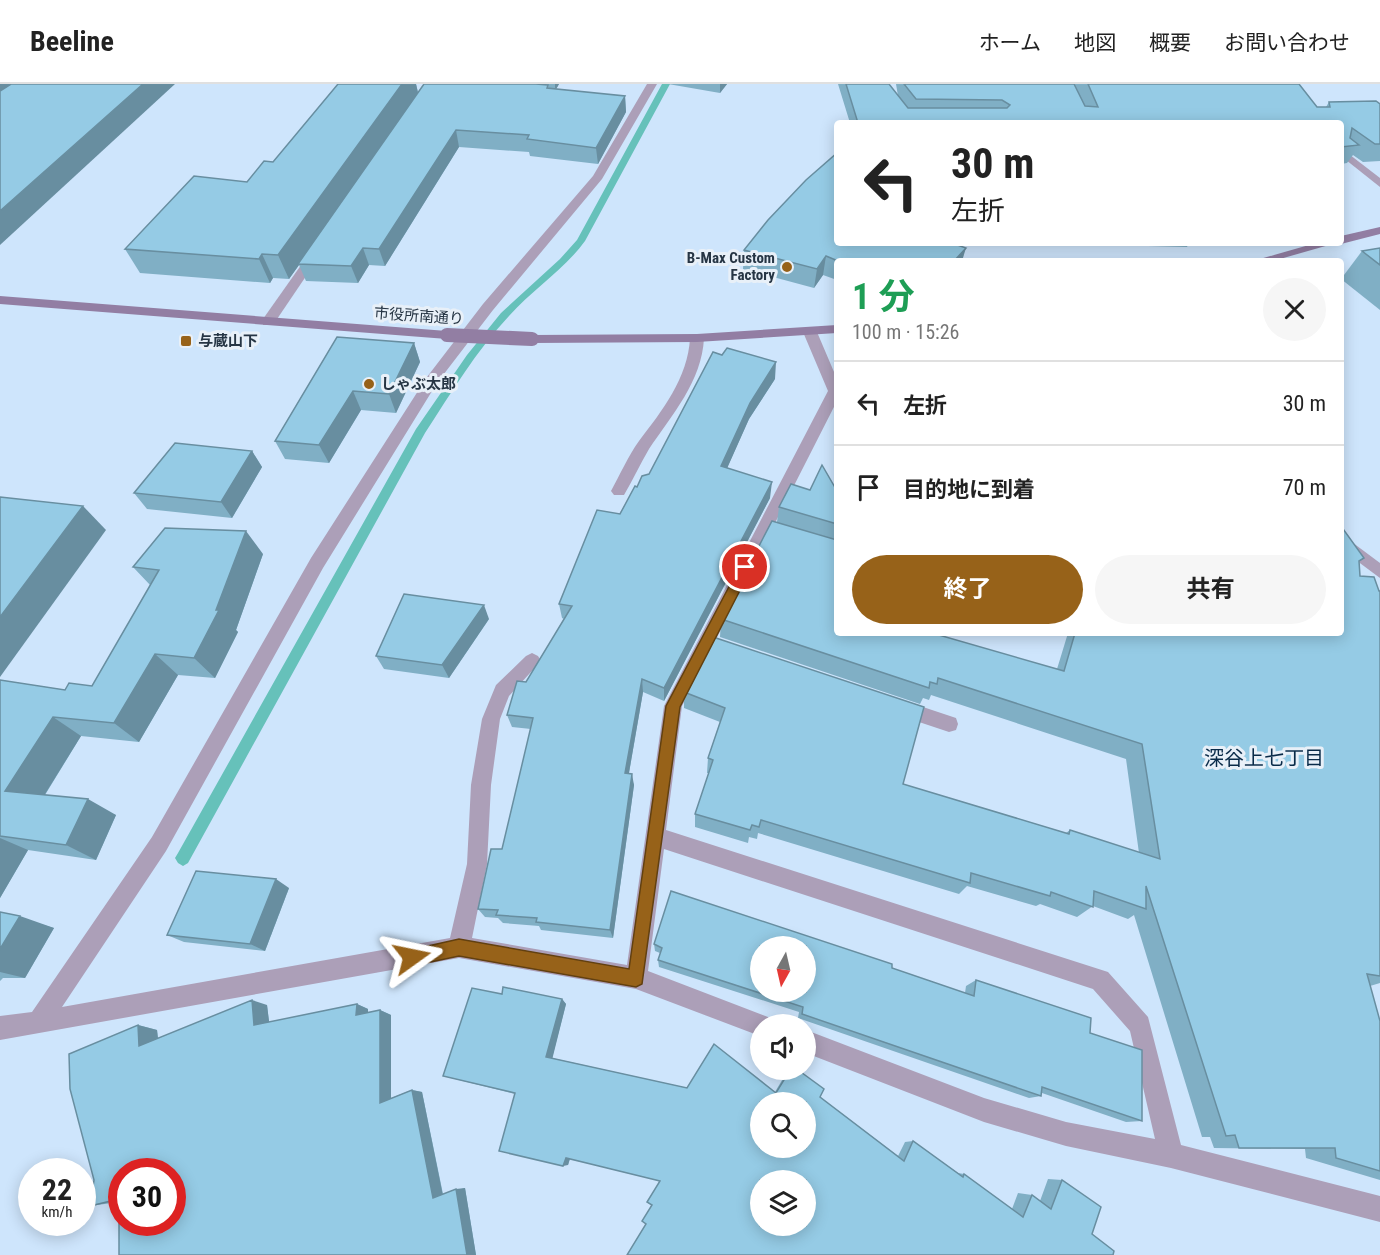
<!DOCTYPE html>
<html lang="ja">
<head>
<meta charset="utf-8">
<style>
  :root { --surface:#fff; --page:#f6f6f6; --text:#222; --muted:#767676; --line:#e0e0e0; --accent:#976219 }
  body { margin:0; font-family:"Roboto Condensed","Noto Sans JP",sans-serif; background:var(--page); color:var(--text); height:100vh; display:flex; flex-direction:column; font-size:22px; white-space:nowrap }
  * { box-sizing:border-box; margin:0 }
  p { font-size:20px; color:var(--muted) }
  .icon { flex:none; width:33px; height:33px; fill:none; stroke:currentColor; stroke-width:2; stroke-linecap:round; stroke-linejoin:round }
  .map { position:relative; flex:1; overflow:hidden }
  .side { position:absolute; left:834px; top:174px; width:510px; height:378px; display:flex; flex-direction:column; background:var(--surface); border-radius:6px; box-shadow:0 3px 15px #0003 }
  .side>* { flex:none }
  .top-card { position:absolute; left:834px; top:36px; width:510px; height:126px; border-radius:6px; box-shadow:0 3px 15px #0003; background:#fff; color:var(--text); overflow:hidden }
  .needle { width:39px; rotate:188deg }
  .tools { position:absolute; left:750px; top:852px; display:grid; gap:12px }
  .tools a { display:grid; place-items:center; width:66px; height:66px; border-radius:50%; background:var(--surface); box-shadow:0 3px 15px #0003; font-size:30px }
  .speed { position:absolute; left:18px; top:1074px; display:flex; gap:12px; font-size:30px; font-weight:700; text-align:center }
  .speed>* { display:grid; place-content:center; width:78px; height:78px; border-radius:50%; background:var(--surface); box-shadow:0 3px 15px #0003; line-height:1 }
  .speed small { font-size:15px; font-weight:400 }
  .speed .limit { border:9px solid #d22; background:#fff; color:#111 }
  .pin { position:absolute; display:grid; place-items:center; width:51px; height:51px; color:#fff; margin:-26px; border:3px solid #fff; border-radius:50%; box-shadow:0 2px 6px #0007 }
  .me { position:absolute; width:66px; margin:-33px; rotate:78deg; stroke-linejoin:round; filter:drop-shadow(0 0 4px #0008) }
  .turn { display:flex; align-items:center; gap:21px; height:126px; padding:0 18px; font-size:27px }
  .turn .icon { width:78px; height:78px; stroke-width:2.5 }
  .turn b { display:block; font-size:42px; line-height:51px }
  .round { display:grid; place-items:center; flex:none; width:63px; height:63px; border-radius:32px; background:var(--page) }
  .head { display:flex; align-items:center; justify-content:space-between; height:102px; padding:0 18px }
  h1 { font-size:36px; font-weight:700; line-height:45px; color:#1e9e55 }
  .action { display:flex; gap:12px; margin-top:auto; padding:12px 18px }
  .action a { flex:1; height:69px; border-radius:36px; background:var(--accent); color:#fff; font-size:24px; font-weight:700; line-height:69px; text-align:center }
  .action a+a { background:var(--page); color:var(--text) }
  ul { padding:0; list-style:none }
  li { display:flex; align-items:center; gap:18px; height:84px; padding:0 18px; border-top:2px solid var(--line) }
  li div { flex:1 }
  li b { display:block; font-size:22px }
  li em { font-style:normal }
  header { display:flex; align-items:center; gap:36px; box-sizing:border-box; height:84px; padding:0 30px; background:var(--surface); border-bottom:2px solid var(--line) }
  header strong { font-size:28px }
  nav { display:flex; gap:33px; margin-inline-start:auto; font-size:21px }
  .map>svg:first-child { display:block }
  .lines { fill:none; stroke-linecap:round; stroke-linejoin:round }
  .stream { fill:#66c1ba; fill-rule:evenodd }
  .street { fill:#ac9fb8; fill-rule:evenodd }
  .secondary { fill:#927ea3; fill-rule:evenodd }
  .secondary-bridge { stroke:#927ea3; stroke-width:14 }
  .wall { fill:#80afc5 }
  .shaded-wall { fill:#688ea0 }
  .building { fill:#95cbe5; stroke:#688ea0; stroke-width:1.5; fill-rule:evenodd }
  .route { fill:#976219; stroke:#624010; stroke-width:1.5 }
  .poi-dot { fill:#976219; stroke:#e8f0f8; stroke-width:2 }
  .labels { text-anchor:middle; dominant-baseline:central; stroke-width:6; stroke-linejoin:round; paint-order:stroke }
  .far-poi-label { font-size:15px; font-weight:bold; fill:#263544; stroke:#e8f0f8; text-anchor:start }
  .far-street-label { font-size:15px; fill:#263544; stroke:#e8f0f8 }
  .neighbourhood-label { font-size:20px; fill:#092b49; stroke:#e8f0f8 }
</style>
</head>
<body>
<header>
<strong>Beeline</strong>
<nav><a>ホーム</a><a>地図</a><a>概要</a><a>お問い合わせ</a></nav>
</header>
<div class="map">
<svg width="1380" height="1171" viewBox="0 0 1380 1171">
  <rect width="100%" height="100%" fill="#cee5fc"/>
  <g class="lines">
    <path class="stream" d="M 662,0 L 670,0 L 585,157 C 564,186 533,205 509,232 C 476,267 451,309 425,349 L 188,779 L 183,782 L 178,779 L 175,774 L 178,769 L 416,345 L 467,271 L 501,229 L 560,175 L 577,156 Z"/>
    <g class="street">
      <polygon points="647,0 657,0 602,95 493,226 437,299 323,484 166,767 62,923 450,854 467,780 471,701 482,635 496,601 526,572 532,569 538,572 541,577 509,612 500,635 491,701 487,780 472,854 627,881 664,622 828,307 803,248 810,244 817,248 837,295 837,317 682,622 666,746 1108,888 1148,933 1181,1061 1380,1112 1380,1138 1171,1084 1066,1062 984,1038 806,969 806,946 984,1014 1066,1038 1155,1055 1130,947 1093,905 664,765 648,887 768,933 771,940 760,940 760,952 636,905 459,874 0,956 0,932 32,928 152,753 311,474 427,293 483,220 593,92"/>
      <polygon points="1341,64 1380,94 1380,103 1341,72"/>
      <polygon points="315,166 321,170 273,241 263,241 263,235 311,167"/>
      <path d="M 697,250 L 704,254 C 702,297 672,331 649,365 C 640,380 633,396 624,411 L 614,411 L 611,407 C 620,391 628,372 639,357 C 662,327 688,294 690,254 Z"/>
      <polygon points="1341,450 1380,479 1380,494 1341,465"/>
      <polygon points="899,615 956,634 958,640 956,646 949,648 892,629 890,623 892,617"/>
    </g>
    <g class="secondary">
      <polygon points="1380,143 1380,150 1341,160 1339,159 1341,152"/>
      <polygon points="1316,159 1336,159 1273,177 1253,177"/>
      <polygon points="0,212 447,247 454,251 447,255 0,220"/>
      <polygon points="837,241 837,249 697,258 532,259 525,255 532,251 697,250"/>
    </g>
    <polyline class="secondary-bridge" points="447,251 532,255"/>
  </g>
  <g class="wall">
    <polygon points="338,0 416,0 418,8 424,0 559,0 556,5 625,12 626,28 598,80 530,72 529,68 459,63 385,182 369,181 358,199 306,197 299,181 289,195 273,194 270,199 140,189 125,165 247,98 273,78"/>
    <polygon points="668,0 727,0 720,9"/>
    <polygon points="838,0 889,0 898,12 896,0 1299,0 1317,23 1326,23 1329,18 1380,20 1380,77 1363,78 1353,71 1347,79 1341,80 1341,39 850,39"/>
    <polygon points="1147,159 1189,159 1187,163 1148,162"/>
    <polygon points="1380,164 1380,226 1341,195 1362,167"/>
    <polygon points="744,166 962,177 837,177 837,196 823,191 814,204 743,185"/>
    <polygon points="414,259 420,278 396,329 361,326 329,379 285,375 275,357"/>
    <polygon points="775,295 749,335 727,384 770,414 664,617 643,608 629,689 634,701 613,854 541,846 539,842 503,839 498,834 485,833 478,825 502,765 531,645 512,643 507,631 564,535 562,534 559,520 637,403 649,390"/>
    <polygon points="252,367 262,383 232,434 147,425 134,409"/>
    <polygon points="810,406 837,407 837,549 1057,585 1068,549 1341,549 1360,478 1360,492 1380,507 1380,899 1370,902 1380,937 1380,1096 1306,1074 1305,1065 1214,1064 1210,1053 1202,1053 1134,831 1128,835 1093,822 1077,833 1040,820 1036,822 967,802 959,810 758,749 757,755 749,753 748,759 695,743 695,730 709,689 707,689 708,674 720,638 684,624 684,608 713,553 903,700 1066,749 1070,746 1139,769 1126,675 931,611 929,616 923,614 920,620 720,553 721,535 777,438 779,423"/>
    <polygon points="263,470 236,546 238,548 215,594 178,591 139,658 81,652 45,711 116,731 96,776 28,766 0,814 0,596 65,606 92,602 151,502 133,483"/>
    <polygon points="489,535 449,594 384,585 376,572"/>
    <polygon points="289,804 265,867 184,858 167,851"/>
    <polygon points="0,828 54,844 25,894 3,894 0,897"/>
    <polygon points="654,860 892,884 965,909 966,902 976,896 1090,949 1142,1037 1126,1038 1042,1009 1041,1012 1029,1014 798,934 799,928 659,883 658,876 660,869 655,867"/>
    <polygon points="502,910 562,915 566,920 552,974 687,1004 775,1008 788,986 798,986 820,1013 898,1072 905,1058 913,1057 958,1089 964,1090 1012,1125 1018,1109 1032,1111 1040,1117 1048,1095 1062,1096 1092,1150 646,1140 660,1097 570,1075 568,1081 515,1010 443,992"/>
    <polygon points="357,920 368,925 368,929 380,926 391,931 391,1014 412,1006 422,1008 443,1110 465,1104 476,1171 119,1171 119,1118 90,1122 138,941 157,946 158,954 267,921 269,938"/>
  </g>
  <g class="shaded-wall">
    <polygon points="0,0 32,0 0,25"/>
    <polygon points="143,0 175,0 0,161 0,127"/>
    <polygon points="402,0 416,0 418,9 298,180 299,181 289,195 278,171"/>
    <polygon points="555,0 559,0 555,7"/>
    <polygon points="720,0 727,0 720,9"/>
    <polygon points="625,12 626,28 598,80 596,64"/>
    <polygon points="456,46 459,63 385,182 379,165"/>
    <polygon points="363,164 369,181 358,199 351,182"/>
    <polygon points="966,164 962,177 954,177"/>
    <polygon points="262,170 273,194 270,199 259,175"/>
    <polygon points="826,172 823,191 814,204 817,185"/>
    <polygon points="414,259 420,278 396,329 389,310"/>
    <polygon points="776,278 775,295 749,335 721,398 721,382 750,319"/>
    <polygon points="353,307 361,326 329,379 319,361"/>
    <polygon points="252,367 262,383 232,434 221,418"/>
    <polygon points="772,398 770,414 664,617 664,604"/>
    <polygon points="83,422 106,446 0,593 0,533"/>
    <polygon points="246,447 263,470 236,546 238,548 215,594 194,574 216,526"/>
    <polygon points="484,521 489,535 449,594 442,581"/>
    <polygon points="155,570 178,591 139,658 114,639"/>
    <polygon points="642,595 643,608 627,700 625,689"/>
    <polygon points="53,633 81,652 37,723 5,707"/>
    <polygon points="632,690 634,701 613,854 610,846"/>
    <polygon points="88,715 116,731 96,776 66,761"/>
    <polygon points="0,754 28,766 0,814"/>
    <polygon points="276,795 289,804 265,867 250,860"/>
    <polygon points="20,832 54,844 25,894 0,888 0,865"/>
    <polygon points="562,915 566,920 552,976 546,973"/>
    <polygon points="252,916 267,921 270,945 254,941"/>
    <polygon points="357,920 368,925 368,936 356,931"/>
    <polygon points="380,926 391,931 391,1021 380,1019"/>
    <polygon points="138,941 157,946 159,965 139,962"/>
    <polygon points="412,1006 422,1008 443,1112 433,1114"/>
    <polygon points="566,1074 570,1074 568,1081 563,1082"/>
    <polygon points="465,1104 476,1171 467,1171 456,1105"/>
  </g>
  <g class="building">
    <polygon points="11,0 143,0 0,127 0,7"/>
    <polygon points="338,0 402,0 278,171 262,170 259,175 125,165 194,92 247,98 264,77 273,78"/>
    <polygon points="424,0 536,0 548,1 547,4 625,12 596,64 527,55 529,51 456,46 379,165 363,164 351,182 298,180"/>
    <polygon points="846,0 889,0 908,24 1007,24 1010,21 1002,16 916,15 904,0 1074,0 1085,22 1098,23 1088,0 1299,0 1317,23 1330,23 1329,18 1376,17 1380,20 1380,60 1375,60 1352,44 1350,54 1359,61 1341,63 1341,39 858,39"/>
    <polygon points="837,69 837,159 952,159 966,164 954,177 838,177 826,172 817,185 744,166 768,136 806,96"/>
    <polygon points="1380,164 1380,181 1362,167"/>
    <polygon points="337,253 414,259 389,310 353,307 319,361 275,357"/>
    <polygon points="727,264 776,278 750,319 721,382 772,398 664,604 642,595 625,689 632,690 610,846 536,838 537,834 496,831 498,826 478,825 491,765 502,765 533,634 507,631 517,597 526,598 572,522 559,520 597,426 620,430 635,402 637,403 642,392 649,390 713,268 722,271"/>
    <polygon points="175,359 252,367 221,418 134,409"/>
    <polygon points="822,381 837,407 837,440 779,423 791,400 810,406"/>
    <polygon points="0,413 83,422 0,533"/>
    <polygon points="772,437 837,456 837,549 932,549 1064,587 1075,549 1341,549 1341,442 1364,474 1359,477 1360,492 1374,493 1379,507 1380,507 1380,892 1367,890 1380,937 1380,1087 1336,1074 1335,1064 1239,1064 1235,1051 1226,1052 1146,802 1146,825 1094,807 1093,823 1051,808 1050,812 971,789 970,799 761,736 759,743 752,741 750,746 695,730 713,676 708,674 725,624 684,608 713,553 924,623 903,700 1069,750 1070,746 1160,775 1142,660 938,594 937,600 930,598 929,604 721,535"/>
    <polygon points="165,444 246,447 216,526 219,526 194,574 155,570 114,639 53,633 5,707 88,715 66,761 0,752 0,596 65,606 69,599 92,602 159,486 133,483"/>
    <polygon points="404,510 484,521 442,581 376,572"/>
    <polygon points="196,787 276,795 250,860 167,851"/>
    <path d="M 671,807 L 892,880 L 892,884 L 974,912 L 976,896 L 1091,934 L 1090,949 L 1142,966 L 1142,1037 L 1042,1003 L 1041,1012 L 802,930 L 803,923 L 658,876 L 662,864 L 654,860 ZM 760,862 L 806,862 L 806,908 L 760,908 Z"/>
    <polygon points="0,828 20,832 0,865"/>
    <path d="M 503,903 L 562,915 L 546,973 L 687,1004 L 714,960 L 776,1009 L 790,986 L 798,986 L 824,1005 L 820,1013 L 904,1077 L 913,1057 L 963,1093 L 964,1090 L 1023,1133 L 1032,1111 L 1051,1125 L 1062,1096 L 1101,1123 L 1092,1150 L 1114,1167 L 1113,1171 L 627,1171 L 646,1140 L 642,1137 L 652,1121 L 647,1118 L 660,1097 L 566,1074 L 563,1082 L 499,1067 L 515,1009 L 443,992 L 472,904 L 502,910 ZM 760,1018 L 806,1018 L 806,1064 L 760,1064 ZM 760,1096 L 806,1096 L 806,1142 L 760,1142 Z"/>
    <path d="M 252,916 L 254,941 L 357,920 L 356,931 L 380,926 L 380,1019 L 412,1006 L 433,1114 L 456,1105 L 467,1171 L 119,1171 L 119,1115 L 90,1122 L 94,1096 L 70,1005 L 69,970 L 138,941 L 139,962 ZM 122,1088 L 172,1088 L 172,1138 L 122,1138 Z"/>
  </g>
  <polygon class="route" points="745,478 752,483 680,623 642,900 636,903 459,872 412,882 406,879 404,873 406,867 459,855 629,885 666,622 741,480"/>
  <g class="poi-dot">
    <circle cx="787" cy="183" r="6"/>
    <rect x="180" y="251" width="12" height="12" rx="3"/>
    <circle cx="369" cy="300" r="6"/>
  </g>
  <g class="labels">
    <g class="far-poi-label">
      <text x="775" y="174" text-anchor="end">B-Max Custom<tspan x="775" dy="17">Factory</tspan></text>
      <text x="198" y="257">与蔵山下</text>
      <text x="381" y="300">しゃぶ太郎</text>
    </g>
    <g class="far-street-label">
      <text transform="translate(419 232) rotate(4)">市役所南通り</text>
    </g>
    <g class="neighbourhood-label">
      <text x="1264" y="674">深谷上七丁目</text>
    </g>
  </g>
</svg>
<div class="tools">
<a><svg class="needle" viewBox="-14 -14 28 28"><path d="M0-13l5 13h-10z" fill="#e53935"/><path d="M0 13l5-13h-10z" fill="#767676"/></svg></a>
<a><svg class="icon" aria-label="sound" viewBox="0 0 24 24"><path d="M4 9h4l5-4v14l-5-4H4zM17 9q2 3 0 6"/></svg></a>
<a><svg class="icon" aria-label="search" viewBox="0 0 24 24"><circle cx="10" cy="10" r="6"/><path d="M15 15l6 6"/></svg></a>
<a><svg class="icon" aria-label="layers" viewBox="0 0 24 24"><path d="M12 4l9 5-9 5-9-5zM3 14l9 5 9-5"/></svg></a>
</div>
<div class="speed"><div>22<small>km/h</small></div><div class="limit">30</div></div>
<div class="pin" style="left:745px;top:483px;background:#d93025"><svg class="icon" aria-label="arrive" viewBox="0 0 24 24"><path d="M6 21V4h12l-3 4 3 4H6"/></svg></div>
<svg class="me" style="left:412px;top:873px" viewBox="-20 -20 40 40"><path d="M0-17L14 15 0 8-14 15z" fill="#976219" stroke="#fff" stroke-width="4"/></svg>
<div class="top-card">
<div class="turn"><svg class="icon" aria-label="left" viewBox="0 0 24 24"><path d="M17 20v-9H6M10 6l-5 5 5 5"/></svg><div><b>30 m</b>左折</div></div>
</div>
<section class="side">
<div class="head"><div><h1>1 分</h1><p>100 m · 15:26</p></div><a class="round"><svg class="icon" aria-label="close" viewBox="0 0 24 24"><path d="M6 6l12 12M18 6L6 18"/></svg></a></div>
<ul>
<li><svg class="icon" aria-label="left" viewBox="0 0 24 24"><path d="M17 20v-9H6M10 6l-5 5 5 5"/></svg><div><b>左折</b></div><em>30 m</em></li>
<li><svg class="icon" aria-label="arrive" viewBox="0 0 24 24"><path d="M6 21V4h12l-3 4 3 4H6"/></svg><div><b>目的地に到着</b></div><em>70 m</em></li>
</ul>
<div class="action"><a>終了</a><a>共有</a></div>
</section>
</div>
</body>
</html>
